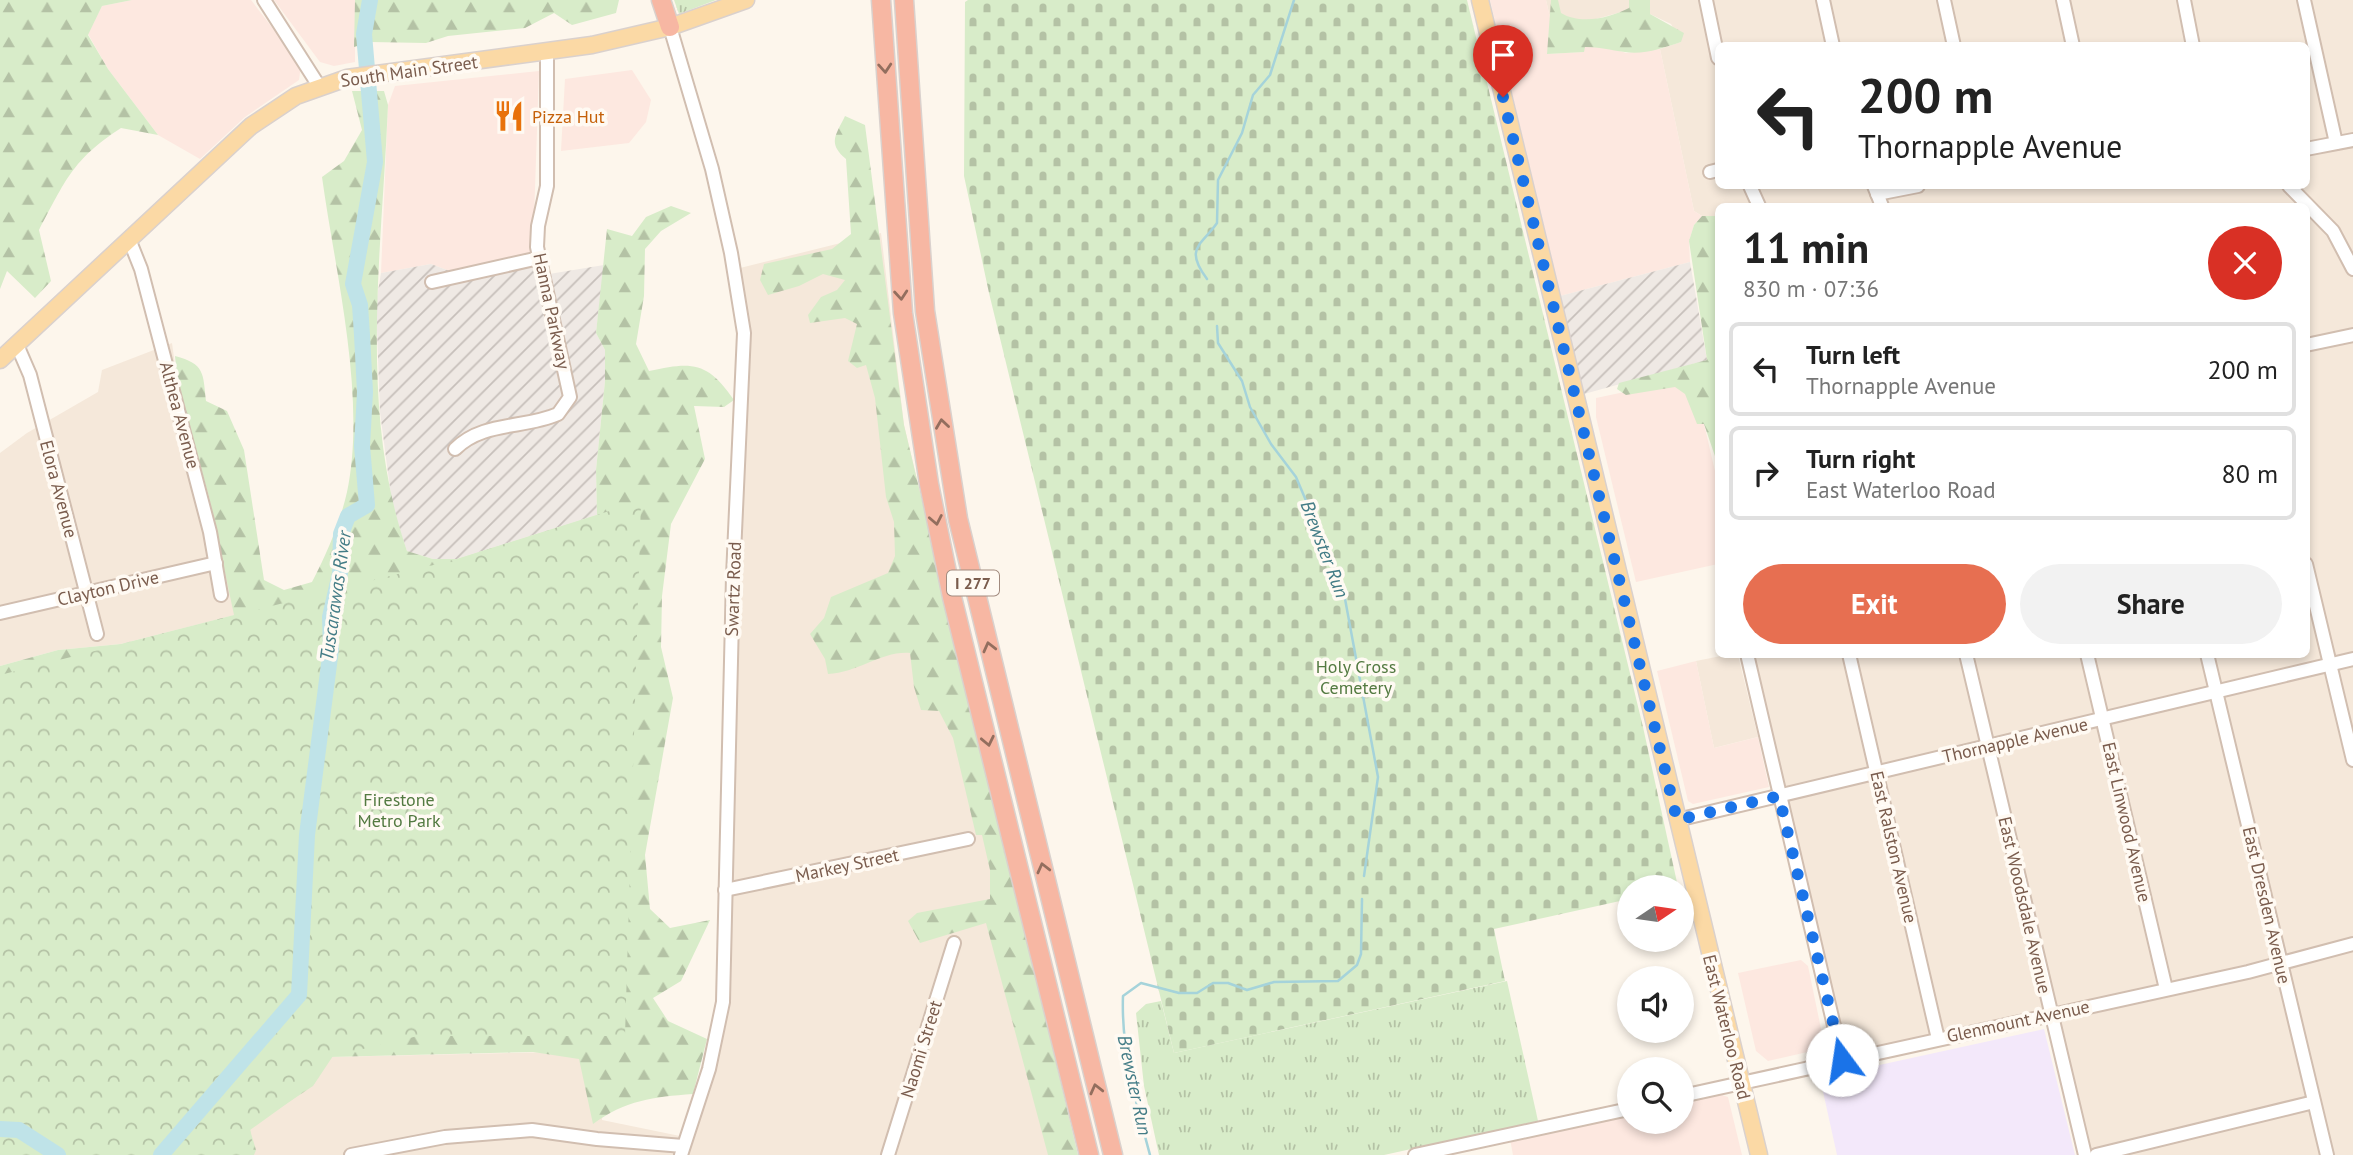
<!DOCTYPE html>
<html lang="en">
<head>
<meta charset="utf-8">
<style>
  :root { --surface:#fff; --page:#f2f2f2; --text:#222; --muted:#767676; --line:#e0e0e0; --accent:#e76f51 }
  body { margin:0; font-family:"PT Sans",sans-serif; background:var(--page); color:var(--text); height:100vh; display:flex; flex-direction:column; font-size:26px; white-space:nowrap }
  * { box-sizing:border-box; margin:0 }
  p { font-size:23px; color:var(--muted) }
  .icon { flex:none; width:38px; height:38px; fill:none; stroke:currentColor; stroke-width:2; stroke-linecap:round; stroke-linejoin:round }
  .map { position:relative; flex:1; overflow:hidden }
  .panel { position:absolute; left:1715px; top:203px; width:595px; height:455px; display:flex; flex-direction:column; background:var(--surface); border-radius:10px; box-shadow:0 4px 10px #0003 }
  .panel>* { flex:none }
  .hud { position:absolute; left:1715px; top:42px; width:595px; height:147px; border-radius:10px; box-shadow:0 4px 10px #0003; background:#fff; color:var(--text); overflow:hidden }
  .needle { width:46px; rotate:77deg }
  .buttons { position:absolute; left:1617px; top:875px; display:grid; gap:14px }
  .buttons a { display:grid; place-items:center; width:77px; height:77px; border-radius:50%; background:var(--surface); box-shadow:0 4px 10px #0003; font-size:35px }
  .pin { position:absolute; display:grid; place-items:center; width:60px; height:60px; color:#fff; margin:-72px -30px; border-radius:50% 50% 50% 0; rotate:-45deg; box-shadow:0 0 7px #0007 }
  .pin .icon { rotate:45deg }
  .me { position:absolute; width:77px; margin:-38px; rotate:346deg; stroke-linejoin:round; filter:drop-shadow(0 0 5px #0008) }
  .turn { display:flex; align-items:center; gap:24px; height:147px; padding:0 28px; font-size:32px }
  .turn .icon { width:91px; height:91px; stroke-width:2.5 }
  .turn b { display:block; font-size:49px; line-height:60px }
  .round { display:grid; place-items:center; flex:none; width:74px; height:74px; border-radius:37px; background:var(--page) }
  .head { display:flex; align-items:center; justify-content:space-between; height:119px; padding:0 28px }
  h1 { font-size:42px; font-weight:700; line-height:52px }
  .cta { display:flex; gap:14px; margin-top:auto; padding:14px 28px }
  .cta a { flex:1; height:80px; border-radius:42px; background:var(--accent); color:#fff; font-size:28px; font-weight:700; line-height:80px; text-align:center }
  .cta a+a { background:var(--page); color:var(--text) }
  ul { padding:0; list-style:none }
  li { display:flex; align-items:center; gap:21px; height:94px; margin:0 14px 10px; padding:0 14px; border:4px solid var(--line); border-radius:10px }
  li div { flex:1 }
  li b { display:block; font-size:26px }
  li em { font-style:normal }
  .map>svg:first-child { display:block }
  .residential { fill:#f5e8da; fill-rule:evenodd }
  .commercial { fill:#fde8e0 }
  .industrial { fill:url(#industrial-furrows) }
  .education { fill:#f3e8fa }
  .grass { fill:url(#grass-tufts) }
  .forest { fill:url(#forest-firs) }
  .cemetery { fill:url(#cemetery-stones) }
  .park { fill:url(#park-crowns) }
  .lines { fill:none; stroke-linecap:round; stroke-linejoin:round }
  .stream { stroke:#a5d3da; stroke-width:2.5 }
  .river { stroke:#bfe3e8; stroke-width:16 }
  .minor-casing { stroke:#d1beb0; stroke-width:16 }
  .major-casing { stroke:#dad1cd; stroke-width:19 }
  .highway-casing { stroke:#dad1cd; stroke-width:21 }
  .minor { stroke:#fff; stroke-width:12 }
  .major { stroke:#fbd9a5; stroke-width:16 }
  .highway { stroke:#f7b7a3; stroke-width:18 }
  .oneway { stroke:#936e5e }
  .route { stroke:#1a73e8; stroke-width:12; stroke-dasharray:0 21.6 }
  .labels { text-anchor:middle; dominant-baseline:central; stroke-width:7; stroke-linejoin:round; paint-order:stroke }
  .shield { fill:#fffaf3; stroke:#a28b7f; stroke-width:2 }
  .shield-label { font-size:16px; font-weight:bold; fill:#7a5c4d }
  .street-label { font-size:18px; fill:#7a5c4d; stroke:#fffaf3 }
  .food-label { font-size:18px; fill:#c56008; stroke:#fffaf3; text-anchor:start }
  .park-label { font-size:18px; fill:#537a41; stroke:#fffaf3 }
  .water-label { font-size:19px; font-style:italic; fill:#437c86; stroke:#fffaf3 }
</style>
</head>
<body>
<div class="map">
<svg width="2353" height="1155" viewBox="0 0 2353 1155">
  <defs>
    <pattern id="industrial-furrows" width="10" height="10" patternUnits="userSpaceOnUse" patternTransform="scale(1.75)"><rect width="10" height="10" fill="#efe9e4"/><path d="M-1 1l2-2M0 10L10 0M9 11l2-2" fill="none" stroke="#c7c0bb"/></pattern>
    <pattern id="grass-tufts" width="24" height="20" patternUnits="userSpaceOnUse" patternTransform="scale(1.75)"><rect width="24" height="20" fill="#d8ecc9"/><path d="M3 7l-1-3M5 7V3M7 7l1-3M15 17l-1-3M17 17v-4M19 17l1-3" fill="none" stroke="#b4c2a5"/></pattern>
    <pattern id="forest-firs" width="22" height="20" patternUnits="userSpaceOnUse" patternTransform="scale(1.75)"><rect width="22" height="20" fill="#d8ecc9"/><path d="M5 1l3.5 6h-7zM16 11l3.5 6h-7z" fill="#b4c2a5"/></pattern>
    <pattern id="cemetery-stones" width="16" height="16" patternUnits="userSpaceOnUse" patternTransform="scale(1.75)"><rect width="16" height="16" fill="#d8ecc9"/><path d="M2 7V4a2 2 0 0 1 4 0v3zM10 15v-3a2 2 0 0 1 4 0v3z" fill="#b4c2a5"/></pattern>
    <pattern id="park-crowns" width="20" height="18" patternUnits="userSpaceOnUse" patternTransform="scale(1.75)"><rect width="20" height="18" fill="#d8ecc9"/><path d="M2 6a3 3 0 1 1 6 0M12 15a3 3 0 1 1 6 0" fill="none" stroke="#b4c2a5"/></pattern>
  </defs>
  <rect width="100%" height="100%" fill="#fdf6ec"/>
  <g class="residential">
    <path d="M 1546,0 L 2353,0 L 2353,1155 L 2085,1155 L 2051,1014 L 1842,1060 L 1747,655 L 2306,654 L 2306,206 L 1718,206 L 1718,216 L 1702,216 L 1694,211 L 1660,49 L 1681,42 L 1671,24 L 1650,14 L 1650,4 L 1553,31 ZM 1718,46 L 2306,46 L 2306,186 L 1718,186 Z"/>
    <polygon points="881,233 904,425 1078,1155 688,1155 716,1064 731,1000 735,699 748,340 740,268"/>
    <polygon points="172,343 178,387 209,497 235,615 121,644 58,650 0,666 0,453 27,433 98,392 102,370"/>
    <polygon points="1726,655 1738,655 1758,737 1714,748 1696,661"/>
    <polygon points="604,1051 602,1120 680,1136 673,1155 254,1155 249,1127 330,1057"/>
  </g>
  <g class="commercial">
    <polygon points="132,0 251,0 301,65 299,80 245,117 200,159 158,135 108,69 88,34 102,6"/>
    <polygon points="274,0 355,0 355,62 334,66 320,62"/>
    <polygon points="1490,0 1546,0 1553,31 1547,54 1584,52 1584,47 1604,46 1626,53 1660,49 1694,211 1702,216 1694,225 1689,241 1690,262 1560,296"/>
    <polygon points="632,70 651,100 646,122 629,143 561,151 565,79"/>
    <polygon points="539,71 533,248 527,256 455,273 431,264 381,273 388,105 395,86"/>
    <polygon points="1686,379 1704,424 1718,484 1718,564 1636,582 1596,417 1596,398"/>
    <polygon points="1696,661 1714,748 1758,737 1769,787 1693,804 1688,801 1657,671"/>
    <polygon points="1801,960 1808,966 1825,1048 1768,1061 1756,1051 1738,973"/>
    <polygon points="1719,1094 1728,1097 1742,1155 1513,1155 1510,1139 1629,1113 1629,1122 1682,1122 1682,1101"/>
  </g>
  <g class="industrial">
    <polygon points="527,256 537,276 604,265 596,333 605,350 605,381 596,470 597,515 457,559 433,559 407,551 393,511 380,412 376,303 381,273 431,264 455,273"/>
    <polygon points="1690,262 1707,360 1584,394 1560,296"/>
  </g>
  <polygon class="education" points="2044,1029 2075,1155 1837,1155 1820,1078"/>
  <g class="grass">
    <polygon points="674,0 716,0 679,14"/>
    <polygon points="1507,981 1538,1121 1384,1155 1159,1155 1144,1086 1136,1013 1146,1004 1161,1001 1174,1053"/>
  </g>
  <g class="forest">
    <path d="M 0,0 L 132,0 L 102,6 L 88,35 L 108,69 L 158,135 L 121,128 C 72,160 66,180 39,230 L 51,281 L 35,298 L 7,271 L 0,289 Z"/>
    <polygon points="355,0 619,0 616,13 572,25 554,13 525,28 448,36 426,43 370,42 354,47"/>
    <path d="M 1551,0 L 1558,0 L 1561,13 C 1581,25 1609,18 1629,8 L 1629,0 L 1650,0 L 1650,14 L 1684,33 L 1681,42 C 1663,48 1644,55 1625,52 C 1610,50 1599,47 1585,47 L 1584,52 L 1547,54 Z"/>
    <path d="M 352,91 L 384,91 L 388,105 C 382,253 358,409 407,551 L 433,559 L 457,559 L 597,515 L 596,470 L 605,381 L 605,350 L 596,333 L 607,229 L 632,236 L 646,217 L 671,206 L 691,213 L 661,231 L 645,249 L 644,296 L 636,344 L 649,371 C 693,361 708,362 734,400 L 724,407 L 694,406 L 705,459 L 671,524 L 662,596 L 661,647 L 673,698 L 645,855 L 650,909 L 670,928 L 710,920 L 681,981 L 653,998 L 668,1021 L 707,1039 L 693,1094 C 653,1097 626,1100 593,1124 L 579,1059 L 533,1052 L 330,1057 L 314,1084 L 250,1130 L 256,1150 L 254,1155 L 0,1155 L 0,666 L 58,650 L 121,644 L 234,615 L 209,497 L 178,387 L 175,356 C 205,364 203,373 206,401 L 227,411 L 244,450 L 264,580 L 284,590 L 312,582 C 327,553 340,523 347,492 C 367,397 335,272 322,177 L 344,161 L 362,130 Z"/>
    <path d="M 845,116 L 865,125 L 904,425 L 1078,1155 L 1048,1155 L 986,923 L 920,943 L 908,921 L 917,913 L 990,899 L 990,870 L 982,835 L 976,835 L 953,738 L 939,711 L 921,710 L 914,687 L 910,653 C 881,651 858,673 828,674 L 825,659 L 810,634 L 824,618 L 831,597 L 888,573 L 895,556 L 894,522 L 886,497 L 875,398 L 866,365 L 857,368 L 848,361 L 857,324 L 845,318 L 810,323 L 808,315 L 821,297 L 837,290 L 845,280 L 823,274 L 799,286 L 768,295 L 760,280 L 764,264 L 832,249 L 851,234 L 846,159 C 827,143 836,135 845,116 Z"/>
    <polygon points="1702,216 1718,216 1718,465 1704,424 1697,424 1685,394 1675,387 1626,395 1617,389 1619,383 1707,360 1689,241 1694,225"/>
  </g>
  <polygon class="cemetery" points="968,0 1467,0 1643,727 1678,887 1629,887 1629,899 1494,929 1505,981 1174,1053 989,293 964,176 965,2"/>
  <polygon class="park" points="641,501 625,1036 418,1036 333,1056 313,1086 250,1128 254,1155 0,1155 0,675 457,559"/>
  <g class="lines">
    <g class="stream">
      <path d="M 1207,279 C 1184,248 1201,246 1217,223 L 1218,180 L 1242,133 L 1253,95 L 1270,75 L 1294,0"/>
      <polyline points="1217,326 1218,343 1242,381 1250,407 1271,444 1296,477 1343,588 1378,777 1364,876"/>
      <path d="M 1150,1155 C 1136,1103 1121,1050 1123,996 L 1141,983 L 1179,993 L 1197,993 L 1213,983 L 1228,983 L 1247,990 L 1274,982 L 1338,981 L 1357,965 L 1361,954 L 1362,899"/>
    </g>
    <g class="river">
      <polyline points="0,1129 19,1130 58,1155"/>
      <polyline points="161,1155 299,995 307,835 331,649 330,617 340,573 341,534 348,516 367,505 362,446 365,392 362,335 360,305 353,284 375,162 364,34 370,0"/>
    </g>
    <defs>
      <g id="minor">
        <polyline points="264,0 319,86"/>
        <polyline points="1706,0 1718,58"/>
        <polyline points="1823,0 1833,46"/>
        <polyline points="1944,0 1954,46"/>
        <polyline points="2063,0 2073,46"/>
        <polyline points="2184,0 2193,46"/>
        <polyline points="2304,0 2336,143"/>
        <polyline points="670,27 712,169 731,253 744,333 733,576 723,1002 709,1069 681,1155"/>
        <polyline points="2306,149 2353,140"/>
        <polyline points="1710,172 1718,170"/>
        <polyline points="1750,186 1759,206"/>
        <polyline points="1874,186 1882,206"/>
        <polyline points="2289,186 2333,231 2353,269"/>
        <polyline points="1877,194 1918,186"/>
        <polyline points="129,239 141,269 210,532 221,595"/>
        <polyline points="432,282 539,258"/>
        <polyline points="17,345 30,375 97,634"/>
        <polyline points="2306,345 2353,335"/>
        <path d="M 455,449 C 483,421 524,429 558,414 L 570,397 L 537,247 L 538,226 L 547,186 L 547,51"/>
        <polyline points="2306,564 2353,760"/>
        <polyline points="0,613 216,563"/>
        <polyline points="1747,654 1842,1060"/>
        <polyline points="1849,654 1938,1039"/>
        <polyline points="1966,654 2085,1155"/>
        <polyline points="2087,654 2166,989"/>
        <polyline points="2207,654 2327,1155"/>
        <polyline points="1677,820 2353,659"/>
        <polyline points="725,890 968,839"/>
        <polyline points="1682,1096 2248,972 2353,944"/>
        <polyline points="351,1155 445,1137 532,1130 597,1139 683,1146"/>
        <polyline points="888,1155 954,943"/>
        <polyline points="1415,1155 1629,1109"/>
        <polyline points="2096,1155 2314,1102"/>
      </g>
      <g id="major">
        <polyline points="1480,0 1759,1155"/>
        <polyline points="0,360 251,126 296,96 347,78 592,45 670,27 746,0"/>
      </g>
      <g id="highway">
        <polyline points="661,0 670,27"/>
        <polyline points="881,0 903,313 929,484 952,597 1089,1155"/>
        <polyline points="904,0 925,311 958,519 1113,1155"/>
      </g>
    </defs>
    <use href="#minor" class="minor-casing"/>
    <use href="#major" class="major-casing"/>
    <use href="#highway" class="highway-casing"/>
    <use href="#minor" class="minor"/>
    <use href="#major" class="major"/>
    <use href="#highway" class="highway"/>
  </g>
  <defs><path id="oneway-chevron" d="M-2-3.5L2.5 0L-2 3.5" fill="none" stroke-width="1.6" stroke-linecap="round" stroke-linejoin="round" transform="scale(1.75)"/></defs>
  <g class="oneway">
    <use href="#oneway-chevron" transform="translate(885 68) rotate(86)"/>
    <use href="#oneway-chevron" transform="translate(901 295) rotate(85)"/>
    <use href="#oneway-chevron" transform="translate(942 424) rotate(-98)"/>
    <use href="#oneway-chevron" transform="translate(936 520) rotate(79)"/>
    <use href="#oneway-chevron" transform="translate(989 647) rotate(-104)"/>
    <use href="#oneway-chevron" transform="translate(988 741) rotate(78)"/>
    <use href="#oneway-chevron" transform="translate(1043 868) rotate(-104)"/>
    <use href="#oneway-chevron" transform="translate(1096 1089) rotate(-104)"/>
  </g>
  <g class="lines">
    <polyline class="route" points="1503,97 1677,820 1779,796 1842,1060"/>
  </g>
  <defs>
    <symbol id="restaurant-bare" viewBox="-9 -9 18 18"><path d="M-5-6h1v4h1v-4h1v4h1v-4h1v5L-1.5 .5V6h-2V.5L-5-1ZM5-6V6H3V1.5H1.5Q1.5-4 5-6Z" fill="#e8710a" stroke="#fffaf3" stroke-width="2.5" paint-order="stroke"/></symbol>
  </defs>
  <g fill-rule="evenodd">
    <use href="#restaurant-bare" x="487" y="94" width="44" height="44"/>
  </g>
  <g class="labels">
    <rect class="shield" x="947" y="570.5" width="52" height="25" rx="5"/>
    <g class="shield-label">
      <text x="973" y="583">I 277</text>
    </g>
    <g class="street-label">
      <text transform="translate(409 71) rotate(-8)">South Main Street</text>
      <text transform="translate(552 311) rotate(78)">Hanna Parkway</text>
      <text transform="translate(180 415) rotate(75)">Althea Avenue</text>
      <text transform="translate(59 489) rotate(75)">Elora Avenue</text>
      <text transform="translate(108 588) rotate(-13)">Clayton Drive</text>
      <text transform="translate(733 589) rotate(-88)">Swartz Road</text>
      <text transform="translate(2015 740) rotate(-13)">Thornapple Avenue</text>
      <text transform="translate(2127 822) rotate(77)">East Linwood Avenue</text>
      <text transform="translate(1894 847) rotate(77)">East Ralston Avenue</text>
      <text transform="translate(847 865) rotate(-12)">Markey Street</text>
      <text transform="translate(2025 905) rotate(77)">East Woodsdale Avenue</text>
      <text transform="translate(2267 905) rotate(77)">East Dresden Avenue</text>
      <text transform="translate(2018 1021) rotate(-12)">Glenmount Avenue</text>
      <text transform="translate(1727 1027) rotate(76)">East Waterloo Road</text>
      <text transform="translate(921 1049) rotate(-73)">Naomi Street</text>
    </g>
    <g class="food-label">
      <text x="532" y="116">Pizza Hut</text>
    </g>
    <g class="park-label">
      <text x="1356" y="666">Holy Cross<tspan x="1356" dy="21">Cemetery</tspan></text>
      <text x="399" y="799">Firestone<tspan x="399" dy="21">Metro Park</tspan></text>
    </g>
    <g class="water-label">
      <text transform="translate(1325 549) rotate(69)">Brewster Run</text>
      <text transform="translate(335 596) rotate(-82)">Tuscarawas River</text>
      <text transform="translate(1135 1085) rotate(78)">Brewster Run</text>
    </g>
  </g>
</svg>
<div class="buttons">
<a><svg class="needle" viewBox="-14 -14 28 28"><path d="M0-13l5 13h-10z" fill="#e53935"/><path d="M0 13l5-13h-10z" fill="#767676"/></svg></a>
<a><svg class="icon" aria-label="sound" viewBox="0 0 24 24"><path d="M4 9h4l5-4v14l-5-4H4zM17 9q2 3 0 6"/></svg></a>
<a><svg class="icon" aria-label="search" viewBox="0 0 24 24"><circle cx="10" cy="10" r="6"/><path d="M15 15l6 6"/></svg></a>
</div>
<div class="pin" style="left:1503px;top:97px;background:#d93025"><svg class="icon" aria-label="arrive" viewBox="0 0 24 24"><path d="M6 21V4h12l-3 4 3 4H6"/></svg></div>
<svg class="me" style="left:1842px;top:1060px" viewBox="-20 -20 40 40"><circle r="19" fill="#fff"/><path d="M0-13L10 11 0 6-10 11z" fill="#1a73e8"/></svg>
<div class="hud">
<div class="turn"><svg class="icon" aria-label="left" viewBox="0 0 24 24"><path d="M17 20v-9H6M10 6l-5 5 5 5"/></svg><div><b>200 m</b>Thornapple Avenue</div></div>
</div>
<section class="panel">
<div class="head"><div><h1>11 min</h1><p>830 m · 07:36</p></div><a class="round" style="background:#d93025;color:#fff"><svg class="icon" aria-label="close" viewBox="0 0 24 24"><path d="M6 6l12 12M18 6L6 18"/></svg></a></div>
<ul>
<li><svg class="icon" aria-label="left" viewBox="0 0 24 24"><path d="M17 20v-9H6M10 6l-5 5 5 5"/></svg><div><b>Turn left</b><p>Thornapple Avenue</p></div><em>200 m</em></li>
<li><svg class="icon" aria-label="right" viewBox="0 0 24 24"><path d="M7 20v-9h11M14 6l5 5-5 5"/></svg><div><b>Turn right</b><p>East Waterloo Road</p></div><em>80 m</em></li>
</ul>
<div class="cta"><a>Exit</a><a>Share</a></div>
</section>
</div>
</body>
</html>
